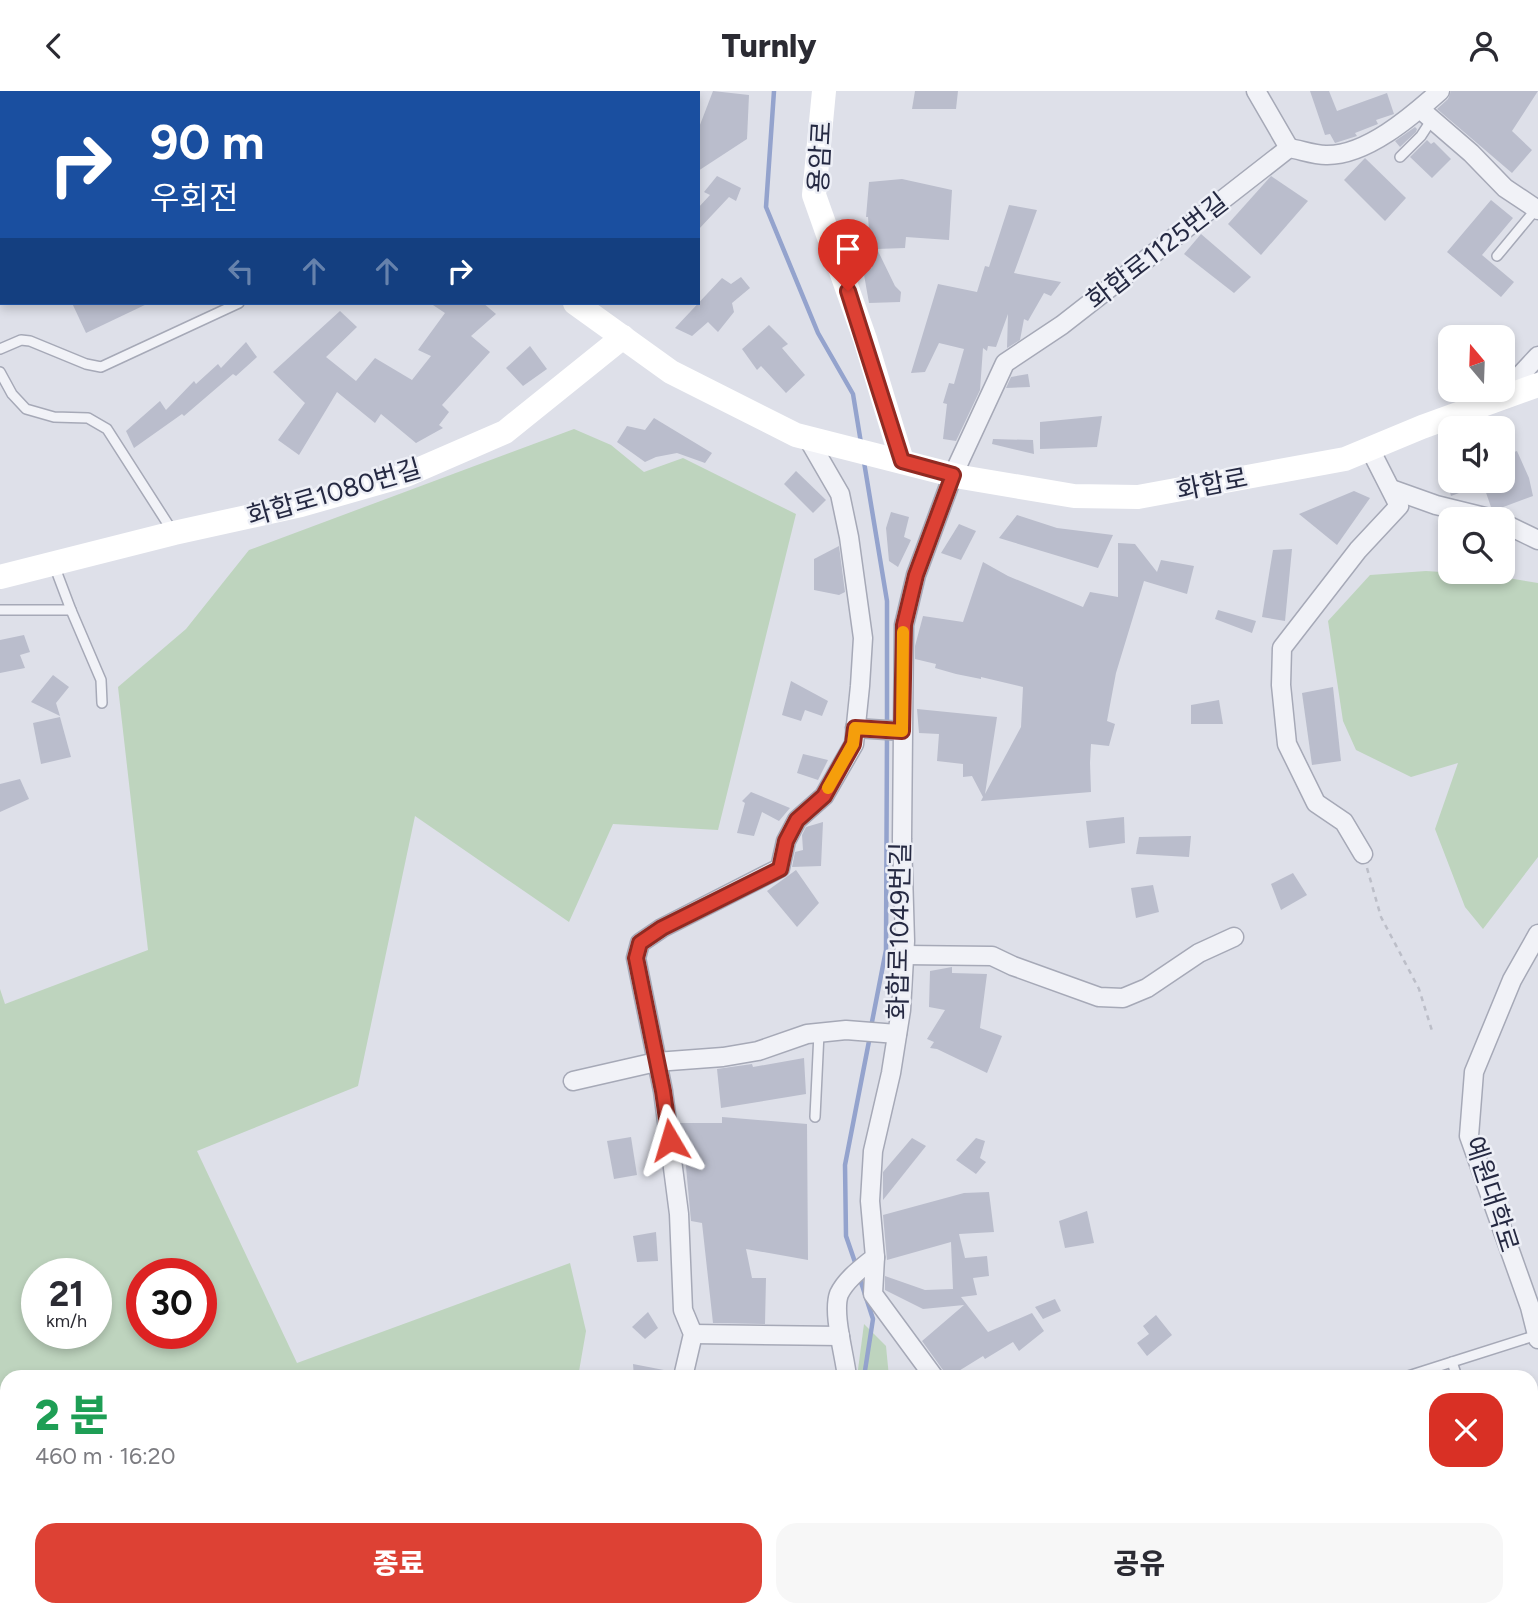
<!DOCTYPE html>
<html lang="ko">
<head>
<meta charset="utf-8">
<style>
  :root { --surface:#fff; --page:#f7f7f7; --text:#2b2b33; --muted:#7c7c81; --accent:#dd4134 }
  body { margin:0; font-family:Figtree,"Noto Sans KR",sans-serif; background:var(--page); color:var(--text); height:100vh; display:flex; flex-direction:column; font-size:26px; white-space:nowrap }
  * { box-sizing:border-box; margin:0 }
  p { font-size:23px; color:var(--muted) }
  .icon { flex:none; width:38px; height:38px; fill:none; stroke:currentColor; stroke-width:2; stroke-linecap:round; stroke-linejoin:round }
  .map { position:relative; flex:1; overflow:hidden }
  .drawer { position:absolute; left:0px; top:1279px; width:1538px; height:247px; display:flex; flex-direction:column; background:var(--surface); border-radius:21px 21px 0 0; box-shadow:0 4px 10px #0003 }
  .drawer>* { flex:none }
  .guide { position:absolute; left:0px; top:0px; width:700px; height:214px; box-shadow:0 4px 10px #0003; background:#1a4fa0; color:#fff; overflow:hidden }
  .needle { width:46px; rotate:341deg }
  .tools { position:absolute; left:1438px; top:234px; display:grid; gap:14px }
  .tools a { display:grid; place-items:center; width:77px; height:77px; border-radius:14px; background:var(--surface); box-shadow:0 4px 10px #0003; font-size:35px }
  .speed { position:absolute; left:21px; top:1167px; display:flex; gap:14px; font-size:35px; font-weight:700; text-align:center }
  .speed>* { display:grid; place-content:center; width:91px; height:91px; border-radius:50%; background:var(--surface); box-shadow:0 4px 10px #0003; line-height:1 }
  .speed small { font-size:18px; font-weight:400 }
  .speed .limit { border:10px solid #d22; background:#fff; color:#111 }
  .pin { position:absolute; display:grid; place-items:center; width:60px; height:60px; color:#fff; margin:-72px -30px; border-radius:50% 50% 50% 0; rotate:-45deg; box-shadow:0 0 7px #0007 }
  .pin .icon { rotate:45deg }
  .me { position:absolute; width:77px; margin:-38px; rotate:353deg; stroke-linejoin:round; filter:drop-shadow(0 0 5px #0008) }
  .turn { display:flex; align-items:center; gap:24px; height:147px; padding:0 35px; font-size:32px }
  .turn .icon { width:91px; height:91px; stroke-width:2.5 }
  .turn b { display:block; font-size:49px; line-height:60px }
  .lanes { display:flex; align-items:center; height:66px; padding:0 35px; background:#0003; justify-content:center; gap:35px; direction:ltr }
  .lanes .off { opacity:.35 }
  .round { display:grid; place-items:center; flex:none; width:74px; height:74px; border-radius:21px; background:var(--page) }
  .overview { display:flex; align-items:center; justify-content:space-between; height:119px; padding:0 35px }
  h1 { font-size:42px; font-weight:800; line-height:52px; color:#1e9e55 }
  .button { display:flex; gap:14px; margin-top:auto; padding:14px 35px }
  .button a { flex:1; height:80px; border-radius:21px; background:var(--accent); color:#fff; font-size:28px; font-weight:800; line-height:80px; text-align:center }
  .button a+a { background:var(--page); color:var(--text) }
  header { display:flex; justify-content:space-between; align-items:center; height:91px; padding:0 35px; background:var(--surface); font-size:32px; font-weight:800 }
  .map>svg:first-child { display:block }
  .green { fill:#bed4be; fill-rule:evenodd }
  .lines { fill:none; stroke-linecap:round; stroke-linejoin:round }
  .stream { stroke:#94a3cd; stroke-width:4.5 }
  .building { fill:#babdcc }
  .lane-casing { stroke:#a6a9b7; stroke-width:12 }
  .street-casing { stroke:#a6a9b7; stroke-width:21 }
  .highway-casing { stroke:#8488a1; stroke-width:37 }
  .path { stroke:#bcbec8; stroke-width:2.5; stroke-dasharray:5 5; stroke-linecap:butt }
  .lane { stroke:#f1f2f7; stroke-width:9 }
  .street { stroke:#f1f2f7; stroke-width:18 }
  .secondary { stroke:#fff; stroke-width:24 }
  .highway { stroke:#fff; stroke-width:33 }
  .route-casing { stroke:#902a22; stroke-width:18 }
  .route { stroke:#dd4134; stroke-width:12 }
  .slow { stroke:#f59e0b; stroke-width:12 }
  .labels { text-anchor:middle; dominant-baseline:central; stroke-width:5; stroke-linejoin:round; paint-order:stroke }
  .street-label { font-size:26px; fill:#252942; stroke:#edeff6 }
</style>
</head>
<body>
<header><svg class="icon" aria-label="back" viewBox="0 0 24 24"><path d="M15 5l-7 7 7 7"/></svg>Turnly<svg class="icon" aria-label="person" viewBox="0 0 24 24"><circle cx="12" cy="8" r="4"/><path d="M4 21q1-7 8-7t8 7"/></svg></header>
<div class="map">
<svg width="1538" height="1525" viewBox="0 0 1538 1525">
  <rect width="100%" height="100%" fill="#dee0e9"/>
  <g class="green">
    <path d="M 574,338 L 611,354 L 644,381 L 683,367 L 796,423 L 718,739 L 613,733 L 569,831 L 415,725 L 358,995 L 197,1060 L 297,1272 L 570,1172 L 586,1240 L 578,1286 L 7,1286 L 7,1519 L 570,1519 L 571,1525 L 0,1525 L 0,898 L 5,913 L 148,859 L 118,596 L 186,538 L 249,459 ZM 37,1183 L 96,1183 L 96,1242 L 37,1242 ZM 142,1183 L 201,1183 L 201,1242 L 142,1242 Z"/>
    <polygon points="1426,480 1489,484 1538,492 1538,766 1483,838 1465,816 1435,738 1458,672 1411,686 1356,659 1343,630 1328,530 1370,484"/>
    <polygon points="864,1233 886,1255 889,1286 857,1286"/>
    <polygon points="805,1519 841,1519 839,1525 803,1525"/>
  </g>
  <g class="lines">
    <g class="stream">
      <polyline points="774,0 766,116 818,242 853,303 861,352"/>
      <polyline points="864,371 887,510 887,633"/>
      <polyline points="871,936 886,859 887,642"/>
      <polyline points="857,1177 846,1145 845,1074 870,945"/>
      <polyline points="859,1185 873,1228 864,1286"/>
      <polyline points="809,1525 810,1519"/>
    </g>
  </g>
  <g class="building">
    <polygon points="713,0 749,4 747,48 698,80 698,39"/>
    <polygon points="915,0 958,0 956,18 912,18"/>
    <polygon points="1310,0 1329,0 1337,20 1387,2 1394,23 1376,29 1378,33 1355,42 1357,45 1335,52 1330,43 1325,44"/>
    <polygon points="1451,0 1538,0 1512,40 1532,59 1512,82 1437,18 1448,8"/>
    <polygon points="1415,36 1417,38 1416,41 1400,56 1395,50"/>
    <polygon points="1427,49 1431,53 1434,51 1451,68 1432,87 1410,66"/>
    <polygon points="1365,67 1406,107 1385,130 1344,89"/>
    <polygon points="717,85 741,97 736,110 729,106 698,139 698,117 710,104 704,101"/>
    <polygon points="1271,85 1308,110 1261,164 1228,133"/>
    <polygon points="902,88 952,99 949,149 906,146 905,157 877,158 895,195 901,201 900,211 869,212 863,178 872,177 868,126 866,126 869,91"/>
    <polygon points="1491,109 1513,127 1482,164 1514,191 1501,206 1447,161"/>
    <polygon points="1009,114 1037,119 1014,182 1061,191 1051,205 1044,202 1028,230 1024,228 1020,249 1007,257 1008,223 996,256 988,255 987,260 983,257 980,299 956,350 943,348 947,313 943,312 949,292 954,293 964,258 939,252 925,281 911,282 938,193 977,201 985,175 989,176"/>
    <polygon points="1201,143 1251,186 1234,202 1184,163"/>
    <polygon points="741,186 750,197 732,212 734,221 718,241 708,231 692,245 675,237 722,187 731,193"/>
    <polygon points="72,212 149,212 86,242"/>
    <polygon points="430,212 483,212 496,223 471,245 490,261 442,314 449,321 439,334 443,337 416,352 381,323 375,332 337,301 299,364 278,349 305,312 273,281 340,220 357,236 326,266 356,290 375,267 412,289 431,265 418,259 445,222"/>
    <polygon points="769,234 788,253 782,257 805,284 786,302 761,275 757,279 742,258"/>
    <polygon points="246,251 257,266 236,285 233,283 184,325 182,323 134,357 126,340 160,310 166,319 194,290 196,293 218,273 221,277"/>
    <polygon points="530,255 547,278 523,295 506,277"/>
    <polygon points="1028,283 1030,296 1006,297 1011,286"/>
    <polygon points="1102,325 1097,356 1040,358 1040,331"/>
    <polygon points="654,327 712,362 705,372 677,362 656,366 645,371 617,351 627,335 645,339"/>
    <polygon points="993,348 1033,349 1034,363 992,353"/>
    <polygon points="1517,360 1529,387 1533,405 1498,418 1491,416 1483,393 1451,405 1447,390 1503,390 1503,365"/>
    <polygon points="796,380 826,409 813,422 784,393"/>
    <polygon points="1354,400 1370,407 1337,454 1299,423"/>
    <polygon points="891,421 909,426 904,446 911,449 898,476 889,470 886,437"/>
    <polygon points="1017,424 1057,437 1113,444 1098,477 999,447"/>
    <polygon points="959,433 976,440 961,469 941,462"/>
    <polygon points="1118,452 1135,453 1157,481 1161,469 1194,475 1187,503 1144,490 1116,582 1107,630 1115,633 1109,655 1091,653 1090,672 1091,701 981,710 983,706 972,685 963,686 963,673 937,670 939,643 919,642 917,618 997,626 985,703 1021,636 1023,596 981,586 981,588 956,583 935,577 936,573 915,568 915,555 923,525 963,531 983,471 1008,485 1083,516 1090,501 1118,506"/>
    <polygon points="839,455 845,501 839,504 814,499 814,468"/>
    <polygon points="1292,458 1285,530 1262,526 1273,459"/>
    <polygon points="1218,519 1256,530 1252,542 1215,528"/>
    <polygon points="24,544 30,561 20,564 25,577 0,582 0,549"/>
    <polygon points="53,584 69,596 56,612 60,625 31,611"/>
    <polygon points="791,590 828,610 822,625 805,619 801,630 782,624"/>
    <polygon points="1333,596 1341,670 1312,674 1302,602"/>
    <polygon points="1219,609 1223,633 1191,633 1191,614"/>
    <polygon points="60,626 71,666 41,673 33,632"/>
    <polygon points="803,663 828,669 818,689 797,682"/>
    <polygon points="20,688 29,708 0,721 0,693"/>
    <polygon points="751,701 790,717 779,730 762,721 754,745 737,742 745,712 742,710"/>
    <polygon points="1124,726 1125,752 1089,757 1086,730"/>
    <polygon points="823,731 821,775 792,776 795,761 803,759 802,744 806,736"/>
    <polygon points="1191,745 1189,766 1136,763 1139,746"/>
    <polygon points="796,779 819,812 797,836 767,800"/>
    <polygon points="1293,782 1307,804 1281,819 1271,793"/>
    <polygon points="1153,794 1159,821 1136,827 1131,797"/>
    <polygon points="952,876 952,882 987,883 980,937 1002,945 987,982 937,958 930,957 934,951 927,948 945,919 929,916 930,880"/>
    <polygon points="804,967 806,1003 721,1017 717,978 752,973 753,976"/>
    <polygon points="722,1026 807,1033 808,1169 746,1158 752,1187 766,1187 765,1233 713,1232 702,1132 691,1130 685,1065 683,1066 679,1032 722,1032"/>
    <polygon points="631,1046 637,1084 614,1088 607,1050"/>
    <polygon points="912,1047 926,1055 883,1109 883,1081"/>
    <polygon points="976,1047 985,1050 980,1067 986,1071 976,1083 956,1069"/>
    <polygon points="989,1101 994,1141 959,1143 965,1167 987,1165 989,1185 973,1187 977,1204 961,1206 988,1241 1032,1222 1044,1240 1019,1260 1013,1251 985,1268 983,1265 949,1286 945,1286 943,1279 922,1250 964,1214 923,1218 885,1199 885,1185 925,1199 953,1198 951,1151 887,1169 883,1124 964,1102"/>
    <polygon points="1087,1120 1094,1152 1065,1157 1059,1130"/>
    <polygon points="656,1141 658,1170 637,1171 633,1145"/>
    <polygon points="1055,1208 1061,1220 1043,1228 1035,1216"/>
    <polygon points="648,1221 658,1237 645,1248 632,1236"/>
    <polygon points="1156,1224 1172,1244 1147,1265 1137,1252 1149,1243 1143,1235"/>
    <polygon points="633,1273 669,1280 669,1286 634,1286"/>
  </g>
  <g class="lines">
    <defs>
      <g id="lane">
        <polyline points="220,2 221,0"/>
        <polyline points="571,2 576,0"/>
        <polyline points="1400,66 1421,45 1432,28"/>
        <polyline points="1497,165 1536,118"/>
        <polyline points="0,200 2,203"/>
        <polyline points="0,258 21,249 30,250 86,273 101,276 239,212"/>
        <polyline points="0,281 12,303 26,318 54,326 88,327 107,338 173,441"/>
        <polyline points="0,519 71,519 54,474"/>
        <polyline points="71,519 101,589 102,612"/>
        <polyline points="815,1026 819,942"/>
        <polyline points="1405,1286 1452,1271"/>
        <polyline points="1457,1286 1452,1271 1537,1244"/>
        <polyline points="1531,1432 1538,1430"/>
        <polyline points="1061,1525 1079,1519"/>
        <polyline points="1256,1525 1273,1519"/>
      </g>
      <g id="street">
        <polyline points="1256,0 1289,57"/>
        <polyline points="1420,18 1471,62 1505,97 1538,119"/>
        <polyline points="1500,306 1538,265"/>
        <polyline points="1391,398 1436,414 1497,429"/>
        <polyline points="1503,432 1538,449"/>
        <polyline points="855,637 902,640"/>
        <polyline points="1363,763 1344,731 1316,712 1287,653 1281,594 1282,557 1358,459 1399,415 1370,358"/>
        <polyline points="1538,843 1512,889 1474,981 1469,1045 1530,1216 1538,1248"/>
        <polyline points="904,864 992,865 1013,875 1099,906 1123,907 1147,897 1199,862 1234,846"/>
        <polyline points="573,990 656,971 723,966 758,960 807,943 846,939 897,943"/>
        <polyline points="875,1166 873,1203 934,1286"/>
        <polyline points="693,1243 840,1245"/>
        <polyline points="683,1286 693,1243 683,1219 679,1123 663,1000 636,867 640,852 662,837 780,777 786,750 797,729 824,705 854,653 860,595 863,547 849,446 840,403 807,346"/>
        <path d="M 847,1286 C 845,1265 832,1222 839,1203 C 846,1188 863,1176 875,1166 L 870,1110 L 873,1060 L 891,982 L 901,919 L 905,850 L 902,748 L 904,534 L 916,484 L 953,384 L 1005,272 L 1062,234 L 1289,57 C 1301,59 1314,64 1326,64 C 1366,65 1412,25 1440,0"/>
        <polyline points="783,1525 784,1519"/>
      </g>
      <g id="highway">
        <polyline points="38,2 42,0"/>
        <polyline points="143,2 146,0"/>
        <polyline points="0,21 2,20"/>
        <polyline points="0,70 2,69"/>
      </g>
    </defs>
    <use href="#lane" class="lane-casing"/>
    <use href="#street" class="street-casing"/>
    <use href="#highway" class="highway-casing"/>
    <polyline class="path" points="1367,777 1381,826 1419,898 1433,943"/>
    <use href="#lane" class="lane"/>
    <use href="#street" class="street"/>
    <g class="secondary">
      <polyline points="203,0 207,2"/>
      <polyline points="824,0 814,104 865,248 902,370"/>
      <polyline points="575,212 671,281 796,344 961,386 1074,405 1138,406 1345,368 1422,336 1538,294"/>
      <polyline points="0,486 174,442 301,414 406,384 505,341 623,246"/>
    </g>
    <use href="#highway" class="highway"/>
  </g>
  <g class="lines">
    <defs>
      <polyline id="route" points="670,1049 663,1000 636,867 640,852 662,837 780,778 786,750 797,729 824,705 853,653 855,637 902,640 904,534 916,484 953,384 902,370 848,200"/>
    </defs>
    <use href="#route" class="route-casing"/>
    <use href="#route" class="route"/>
    <polyline class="slow" points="828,697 853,653 855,637 902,640 903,541"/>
  </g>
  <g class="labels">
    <g class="street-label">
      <text transform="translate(820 66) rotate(-87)">용암로</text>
      <text transform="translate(1157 160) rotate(-38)">화합로1125번길</text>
      <text transform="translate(1212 393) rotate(-11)">화합로</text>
      <text transform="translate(334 401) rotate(-16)">화합로1080번길</text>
      <text transform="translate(899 840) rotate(-89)">화합로1049번길</text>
      <text transform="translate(1492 1103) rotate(72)">예원대학로</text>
    </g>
  </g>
</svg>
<div class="tools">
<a><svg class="needle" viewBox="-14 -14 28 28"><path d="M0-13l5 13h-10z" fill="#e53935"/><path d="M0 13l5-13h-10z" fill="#7c7c81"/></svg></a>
<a><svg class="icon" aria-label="sound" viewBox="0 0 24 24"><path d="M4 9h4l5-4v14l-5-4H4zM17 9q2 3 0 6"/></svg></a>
<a><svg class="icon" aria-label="search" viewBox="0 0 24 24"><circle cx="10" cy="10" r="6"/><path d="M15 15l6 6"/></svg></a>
</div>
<div class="speed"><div>21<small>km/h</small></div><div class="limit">30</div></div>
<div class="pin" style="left:848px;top:200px;background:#d93025"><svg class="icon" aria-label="arrive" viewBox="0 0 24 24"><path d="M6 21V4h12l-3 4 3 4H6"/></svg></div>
<svg class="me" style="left:670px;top:1049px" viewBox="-20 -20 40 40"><path d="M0-17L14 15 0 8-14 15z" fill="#dd4134" stroke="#fff" stroke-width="4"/></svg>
<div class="guide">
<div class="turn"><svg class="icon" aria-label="right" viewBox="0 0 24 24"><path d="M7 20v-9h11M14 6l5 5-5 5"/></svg><div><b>90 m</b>우회전</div></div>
<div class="lanes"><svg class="icon off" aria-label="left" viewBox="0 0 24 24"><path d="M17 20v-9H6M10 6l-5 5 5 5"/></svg><svg class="icon off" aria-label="ahead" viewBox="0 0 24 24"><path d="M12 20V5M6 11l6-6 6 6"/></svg><svg class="icon off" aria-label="ahead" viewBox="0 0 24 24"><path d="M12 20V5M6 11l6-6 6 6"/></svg><svg class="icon" aria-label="right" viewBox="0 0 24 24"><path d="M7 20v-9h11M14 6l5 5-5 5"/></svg></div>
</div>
<section class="drawer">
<div class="overview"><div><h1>2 분</h1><p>460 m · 16:20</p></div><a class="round" style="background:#d93025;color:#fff"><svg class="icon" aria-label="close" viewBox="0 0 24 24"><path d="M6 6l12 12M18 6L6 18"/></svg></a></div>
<div class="button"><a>종료</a><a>공유</a></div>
</section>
</div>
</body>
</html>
